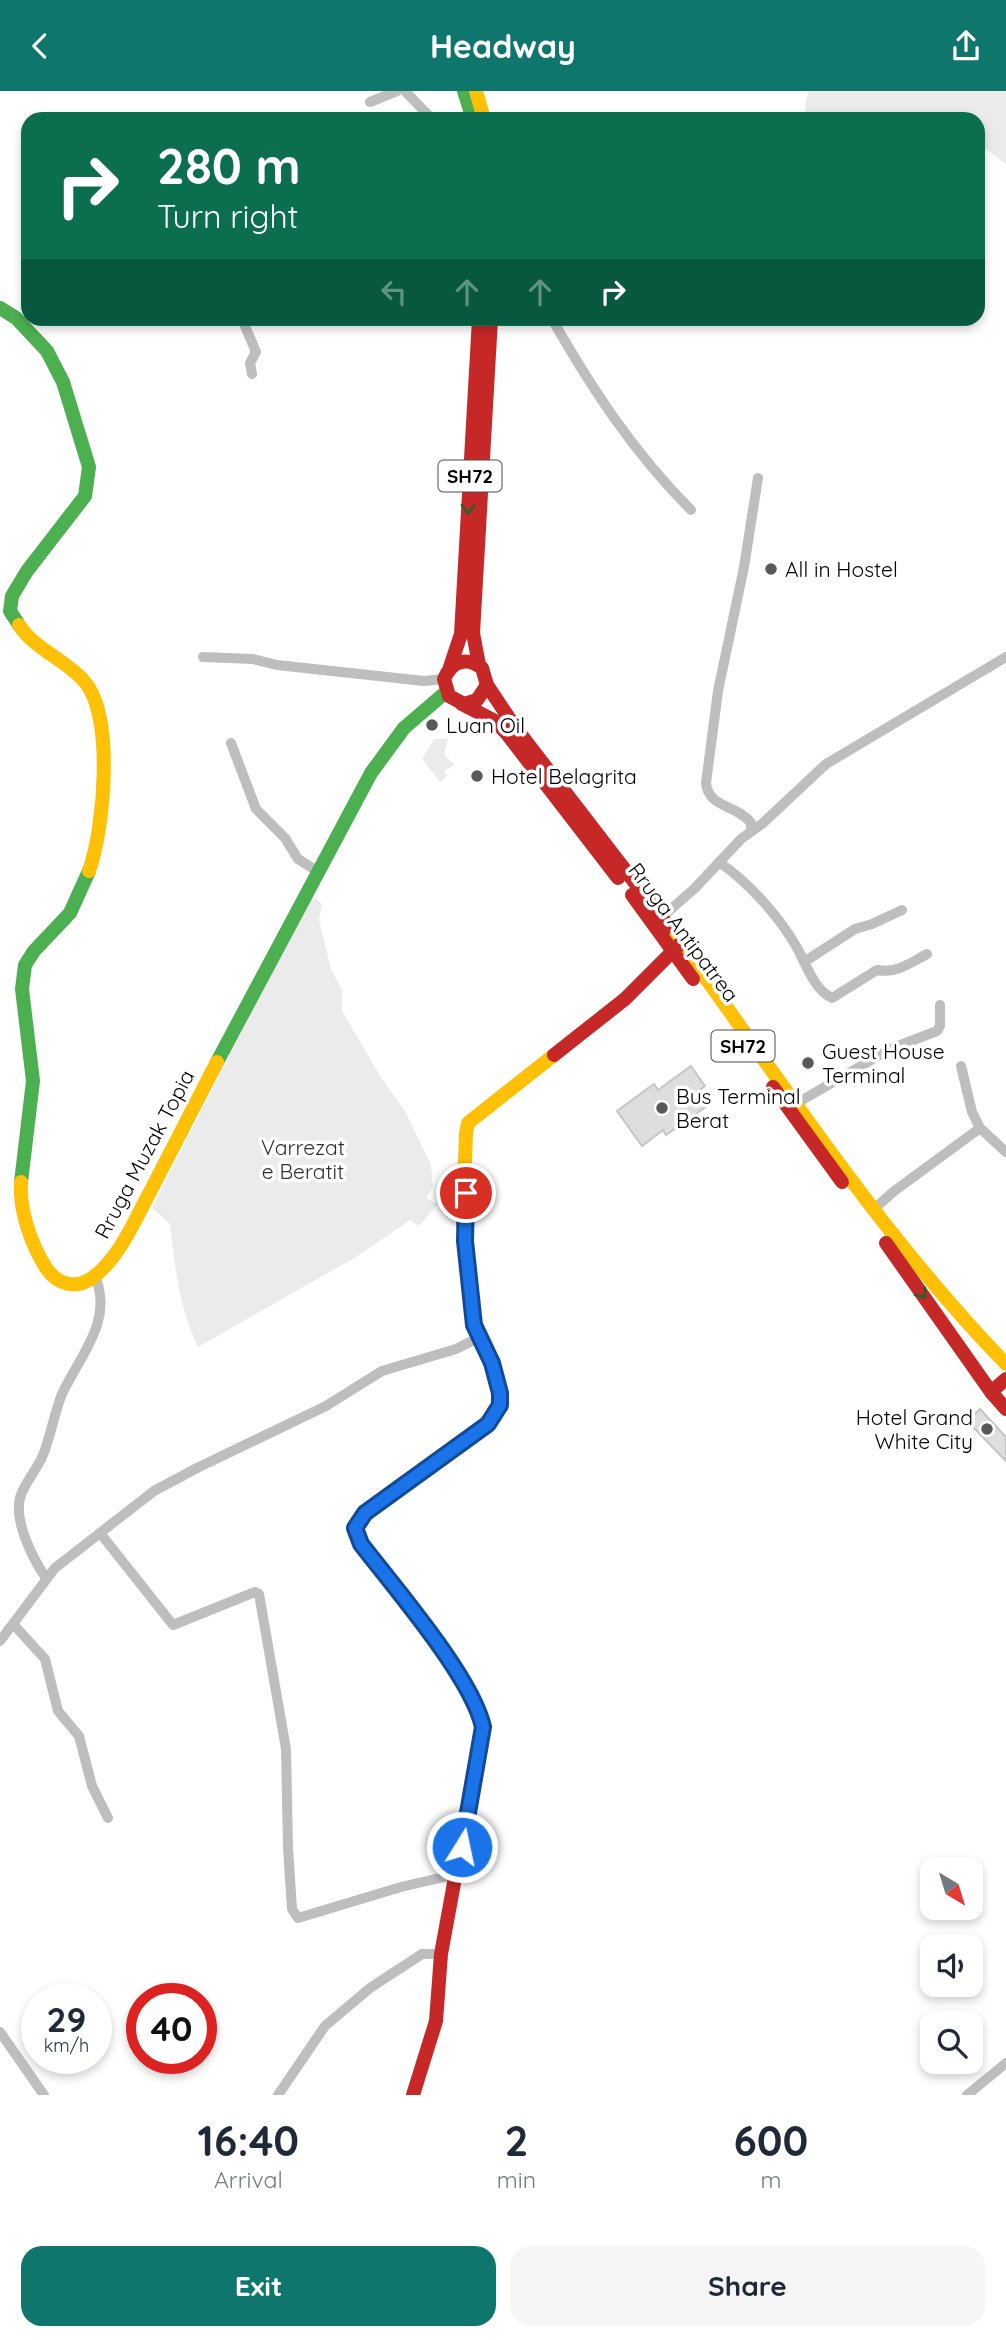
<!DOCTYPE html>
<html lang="en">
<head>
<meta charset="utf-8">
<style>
  :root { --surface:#fff; --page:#f6f6f7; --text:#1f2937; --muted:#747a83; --accent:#0f766e }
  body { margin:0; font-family:Quicksand,sans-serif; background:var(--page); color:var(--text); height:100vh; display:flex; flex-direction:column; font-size:26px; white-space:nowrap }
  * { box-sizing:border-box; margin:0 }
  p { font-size:23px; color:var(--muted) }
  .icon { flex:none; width:38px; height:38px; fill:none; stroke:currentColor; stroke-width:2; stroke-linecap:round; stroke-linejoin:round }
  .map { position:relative; height:2004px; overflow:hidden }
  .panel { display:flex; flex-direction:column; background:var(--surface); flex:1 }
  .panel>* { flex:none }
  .banner { position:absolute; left:21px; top:21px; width:964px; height:214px; border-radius:21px; box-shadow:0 4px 10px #0003; background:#0b6e4f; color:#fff; overflow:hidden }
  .needle { width:46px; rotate:142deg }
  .controls { position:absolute; left:920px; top:1766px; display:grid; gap:14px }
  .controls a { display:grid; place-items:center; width:63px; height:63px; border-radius:14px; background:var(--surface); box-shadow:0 4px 10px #0003; font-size:35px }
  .speed { position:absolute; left:21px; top:1892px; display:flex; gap:14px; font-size:35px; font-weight:700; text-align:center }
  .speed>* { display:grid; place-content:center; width:91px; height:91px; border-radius:50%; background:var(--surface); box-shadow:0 4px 10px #0003; line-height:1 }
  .speed small { font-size:18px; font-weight:400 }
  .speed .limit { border:10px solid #d22; background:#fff; color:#111 }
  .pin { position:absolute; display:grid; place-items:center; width:60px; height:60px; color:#fff; margin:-30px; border:4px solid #fff; border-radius:50%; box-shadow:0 2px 7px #0007 }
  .me { position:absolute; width:77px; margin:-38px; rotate:10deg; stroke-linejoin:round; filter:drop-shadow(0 0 5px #0008) }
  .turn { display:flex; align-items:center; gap:24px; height:147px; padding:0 21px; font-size:32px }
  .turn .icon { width:91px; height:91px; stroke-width:2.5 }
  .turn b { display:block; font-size:49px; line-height:60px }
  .lanes { display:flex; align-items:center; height:66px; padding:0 21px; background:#0003; justify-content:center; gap:35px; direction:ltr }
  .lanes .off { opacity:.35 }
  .eta { display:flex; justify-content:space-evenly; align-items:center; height:119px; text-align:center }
  .eta b { font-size:42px; font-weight:700; line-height:49px }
  .cta { display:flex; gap:14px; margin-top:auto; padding:14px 21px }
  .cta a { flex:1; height:80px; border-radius:21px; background:var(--accent); color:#fff; font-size:28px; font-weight:700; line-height:80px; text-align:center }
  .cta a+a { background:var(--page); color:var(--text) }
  header { display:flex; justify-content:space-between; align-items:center; height:91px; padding:0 21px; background:var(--accent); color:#fff; font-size:32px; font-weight:700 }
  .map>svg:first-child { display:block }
  .green { fill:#ebebeb }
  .building { fill:#dedede; stroke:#c6c6c6; stroke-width:2 }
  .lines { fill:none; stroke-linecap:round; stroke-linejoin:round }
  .street { stroke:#bebebe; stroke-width:10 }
  .fast { stroke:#4caf50; stroke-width:14 }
  .slow { stroke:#ffc107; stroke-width:14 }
  .jam { stroke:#c62828; stroke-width:14 }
  .oneway { stroke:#2a602c }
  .route-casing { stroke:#114b97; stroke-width:18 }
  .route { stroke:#1a73e8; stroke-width:12 }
  .poi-dot { fill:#595959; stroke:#fff; stroke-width:2.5 }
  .labels { text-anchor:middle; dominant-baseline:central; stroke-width:7; stroke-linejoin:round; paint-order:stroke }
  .shield { fill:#fff; stroke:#4c4c4c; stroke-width:2 }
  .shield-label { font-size:19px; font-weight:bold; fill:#000 }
  .poi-label { font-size:21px; fill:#000; stroke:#fff; text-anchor:start }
  .street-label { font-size:21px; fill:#000; stroke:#fff }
  .park-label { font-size:21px; fill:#313131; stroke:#fff }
</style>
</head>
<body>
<header><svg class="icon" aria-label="back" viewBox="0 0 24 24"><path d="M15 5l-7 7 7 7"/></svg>Headway<svg class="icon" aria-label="share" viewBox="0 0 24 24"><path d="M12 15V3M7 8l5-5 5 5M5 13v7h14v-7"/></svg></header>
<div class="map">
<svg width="1006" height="2004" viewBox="0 0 1006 2004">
  <rect width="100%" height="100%" fill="#fff"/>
  <g class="green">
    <polygon points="808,0 1006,0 1006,73 978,52 978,28 853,28 804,24"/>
    <polygon points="434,648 448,648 444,664 455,674 444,680 447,685 440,691 422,668"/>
    <path d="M 311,804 L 322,813 L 319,829 L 331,878 L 342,899 L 342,920 L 382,988 L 405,1020 L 431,1074 L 433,1095 L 426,1107 L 438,1113 L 419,1135 L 410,1129 L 356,1166 L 198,1256 C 179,1216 175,1177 170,1133 L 152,1117 Z"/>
  </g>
  <g class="building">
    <polygon points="691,975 705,995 697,1001 707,1015 666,1044 663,1039 642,1055 617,1020 654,993 658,999"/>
    <polygon points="980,1318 1006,1346 1006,1370 967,1330"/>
  </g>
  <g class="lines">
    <g class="street">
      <polyline points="405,0 432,28"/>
      <polyline points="370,11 397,0"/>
      <polyline points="242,228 256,261 250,272 252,283"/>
      <path d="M 552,228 C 592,298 634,362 691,419"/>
      <polyline points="203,566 253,568 277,574 424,590 444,588"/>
      <polyline points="231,652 256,718 285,747 298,768 317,780"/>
      <path d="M 751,739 L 751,732 C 738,714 708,717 706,692 L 718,600 L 744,476 L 758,387"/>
      <path d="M 719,771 C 748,791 778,824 796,855 C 806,872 813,898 832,907 L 877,879 C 896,883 910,872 927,863"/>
      <polyline points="662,826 695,797 741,748 763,732 826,673 1006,566"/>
      <polyline points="804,871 855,838 872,833 902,819"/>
      <polyline points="961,975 972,1021 980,1037 1006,1061"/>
      <polyline points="792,1015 890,958 937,940 940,935 940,914"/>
      <polyline points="874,1118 893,1101 980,1037"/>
      <polyline points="100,1442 173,1534 255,1501 259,1503 286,1658 288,1757 292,1818 298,1827 401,1796 457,1783"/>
      <path d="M 46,1487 C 33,1468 14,1431 20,1407 C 24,1392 37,1379 43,1364 C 51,1344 54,1323 62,1303 C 80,1264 114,1230 95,1185"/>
      <polyline points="14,1534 45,1568 58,1620 79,1645 92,1695 108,1727"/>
      <polyline points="0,1550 55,1477 154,1400 197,1377 326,1315 382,1280 456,1258 478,1247"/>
      <polyline points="0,1941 44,2004"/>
      <polyline points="278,2004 325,1935 370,1897 422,1863 441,1863"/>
      <polyline points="967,2004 1006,1972"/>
    </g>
    <g class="fast">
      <polyline points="464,0 473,28"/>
      <polyline points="0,217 16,227 47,260 63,291 89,376 85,405 27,480 12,505 10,520 19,534"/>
      <polyline points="217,971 371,682 404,637 446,601"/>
      <polyline points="21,1091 33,990 22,898 25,874 34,860 70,822 89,780"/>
      <path d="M 388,1405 L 365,1422 L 355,1437 L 361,1453 C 390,1491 478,1591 483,1635 C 484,1650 477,1669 474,1683"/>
    </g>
    <g class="slow">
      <polyline points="476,0 484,28"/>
      <path d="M 19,534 C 35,559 65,568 84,590 C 115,625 104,738 89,780"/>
      <path d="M 669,836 C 777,984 878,1141 1006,1273"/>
      <path d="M 21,1091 C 19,1119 31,1153 46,1177 C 57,1193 75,1199 92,1187 C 120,1167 135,1128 151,1099 C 173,1056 195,1014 217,971"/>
      <polyline points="388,1405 488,1333 500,1314 501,1302 492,1272 474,1235 463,1129 466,1042 468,1032 554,964"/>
    </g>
    <g class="jam">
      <polyline points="479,574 473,542 491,228"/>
      <polyline points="450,576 461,543 479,228"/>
      <path d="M 487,594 L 477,609 L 464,613 L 449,605 L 444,588 C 452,570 466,565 482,577 L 487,594 L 515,636 L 669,836"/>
      <polyline points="462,613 495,630 507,643 618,787"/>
      <polyline points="632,804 693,888"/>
      <polyline points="554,964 625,908 680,853"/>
      <polyline points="773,996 842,1091"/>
      <polyline points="886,1152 991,1301 1006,1318"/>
      <polyline points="991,1301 1006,1288"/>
      <polyline points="413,2004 436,1930 441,1863 474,1683"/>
    </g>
  </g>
  <defs><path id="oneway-chevron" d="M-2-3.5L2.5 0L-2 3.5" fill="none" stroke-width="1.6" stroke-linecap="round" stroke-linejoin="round" transform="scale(1.75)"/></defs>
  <g class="oneway">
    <use href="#oneway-chevron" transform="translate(468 418) rotate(93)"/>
    <use href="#oneway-chevron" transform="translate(922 1203) rotate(54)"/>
  </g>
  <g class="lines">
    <defs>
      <path id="route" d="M 462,1756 L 483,1636 C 472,1586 394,1496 361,1453 L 355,1437 L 365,1422 L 488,1333 L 500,1314 L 500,1302 L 492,1272 L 474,1234 L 465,1150 L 466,1102"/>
    </defs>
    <use href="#route" class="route-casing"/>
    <use href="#route" class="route"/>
  </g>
  <g class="poi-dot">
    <circle cx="771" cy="478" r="7"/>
    <circle cx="432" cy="634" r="7"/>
    <circle cx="477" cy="685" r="7"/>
    <circle cx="808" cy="972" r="7"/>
    <circle cx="662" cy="1017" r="7"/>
    <circle cx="987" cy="1338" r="7"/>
  </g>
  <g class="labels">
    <g class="shield">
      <rect x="438.5" y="369.5" width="63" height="31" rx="5"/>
      <rect x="711.5" y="939.5" width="63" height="31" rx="5"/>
    </g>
    <g class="shield-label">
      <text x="470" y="385">SH72</text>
      <text x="743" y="955">SH72</text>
    </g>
    <g class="poi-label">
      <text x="785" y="478">All in Hostel</text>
      <text x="446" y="634">Luan Oil</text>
      <text x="491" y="685">Hotel Belagrita</text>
      <text x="822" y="960">Guest House<tspan x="822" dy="24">Terminal</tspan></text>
      <text x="676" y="1005">Bus Terminal<tspan x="676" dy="24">Berat</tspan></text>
      <text x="973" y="1326" text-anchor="end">Hotel Grand<tspan x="973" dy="24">White City</tspan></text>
    </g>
    <g class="street-label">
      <text transform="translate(684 841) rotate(53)">Rruga Antipatrea</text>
      <text transform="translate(144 1063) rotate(-62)">Rruga Muzak Topia</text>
    </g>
    <g class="park-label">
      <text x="303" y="1056">Varrezat<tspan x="303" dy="24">e Beratit</tspan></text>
    </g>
  </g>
</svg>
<div class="controls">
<a><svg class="needle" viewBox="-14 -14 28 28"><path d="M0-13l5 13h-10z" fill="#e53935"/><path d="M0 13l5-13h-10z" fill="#747a83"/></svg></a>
<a><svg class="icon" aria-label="sound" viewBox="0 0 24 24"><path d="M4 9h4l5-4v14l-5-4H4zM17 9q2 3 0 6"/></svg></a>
<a><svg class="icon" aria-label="search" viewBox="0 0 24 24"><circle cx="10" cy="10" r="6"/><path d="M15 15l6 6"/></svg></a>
</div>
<div class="speed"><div>29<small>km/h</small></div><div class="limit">40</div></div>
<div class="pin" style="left:466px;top:1102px;background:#d93025"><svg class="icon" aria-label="arrive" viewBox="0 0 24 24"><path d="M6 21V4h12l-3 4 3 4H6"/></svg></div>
<svg class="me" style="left:462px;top:1756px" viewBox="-20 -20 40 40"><circle r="17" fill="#1a73e8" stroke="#fff" stroke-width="3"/><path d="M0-11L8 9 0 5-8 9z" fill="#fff"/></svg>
<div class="banner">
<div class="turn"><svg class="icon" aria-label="right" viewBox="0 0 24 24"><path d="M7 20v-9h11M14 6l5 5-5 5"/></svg><div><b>280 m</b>Turn right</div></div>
<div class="lanes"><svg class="icon off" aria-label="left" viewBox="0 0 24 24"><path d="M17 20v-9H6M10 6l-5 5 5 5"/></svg><svg class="icon off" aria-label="ahead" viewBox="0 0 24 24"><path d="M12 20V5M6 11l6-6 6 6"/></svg><svg class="icon off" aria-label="ahead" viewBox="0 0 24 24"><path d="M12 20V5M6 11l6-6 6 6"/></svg><svg class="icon" aria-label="right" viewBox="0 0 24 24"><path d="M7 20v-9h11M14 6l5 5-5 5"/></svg></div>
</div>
</div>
<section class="panel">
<div class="eta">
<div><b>16:40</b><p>Arrival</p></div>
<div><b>2</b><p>min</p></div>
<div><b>600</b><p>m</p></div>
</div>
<div class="cta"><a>Exit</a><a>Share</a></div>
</section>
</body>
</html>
